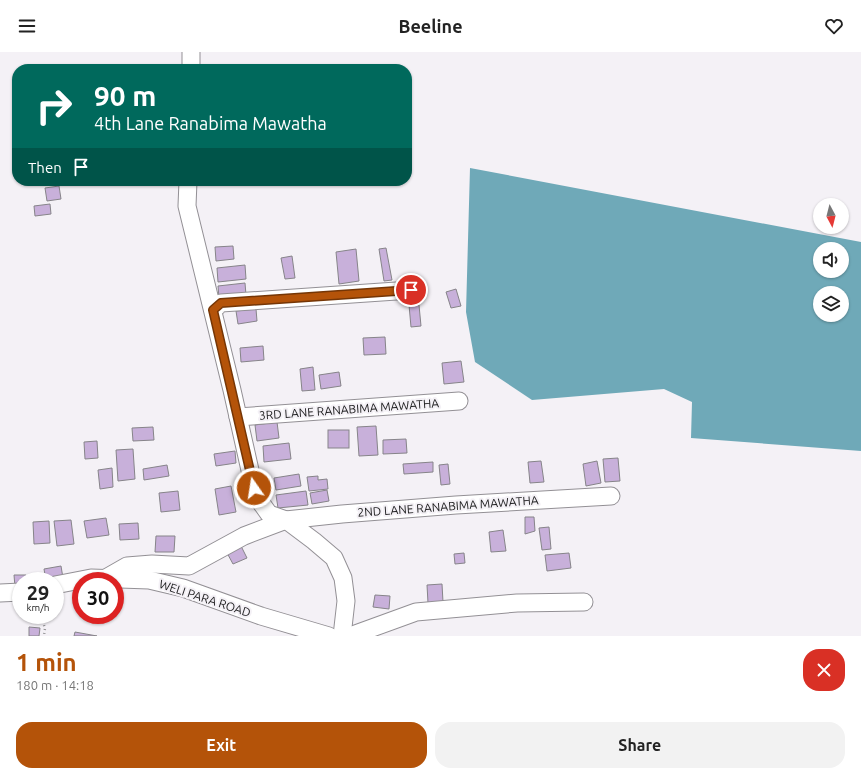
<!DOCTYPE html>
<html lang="en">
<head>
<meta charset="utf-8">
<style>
  :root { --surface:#fff; --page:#f2f2f2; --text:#222; --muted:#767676; --accent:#b45309 }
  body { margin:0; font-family:Ubuntu,sans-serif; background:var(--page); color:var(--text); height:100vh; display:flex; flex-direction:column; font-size:15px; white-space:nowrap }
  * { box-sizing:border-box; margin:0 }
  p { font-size:13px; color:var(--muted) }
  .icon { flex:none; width:22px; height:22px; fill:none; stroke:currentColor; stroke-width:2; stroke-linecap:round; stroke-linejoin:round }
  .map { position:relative; height:584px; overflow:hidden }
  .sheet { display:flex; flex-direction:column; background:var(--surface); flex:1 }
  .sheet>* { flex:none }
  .hud { position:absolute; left:12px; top:12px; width:400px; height:122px; border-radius:16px; box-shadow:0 1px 3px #0004; background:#00695c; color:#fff; overflow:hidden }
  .needle { width:26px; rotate:173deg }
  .tools { position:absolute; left:813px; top:146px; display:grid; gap:8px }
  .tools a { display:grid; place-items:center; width:36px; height:36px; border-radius:50%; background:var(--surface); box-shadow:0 1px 3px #0004; font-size:20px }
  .speed { position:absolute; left:12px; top:520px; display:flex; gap:8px; font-size:20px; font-weight:700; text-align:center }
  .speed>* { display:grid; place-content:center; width:52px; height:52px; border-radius:50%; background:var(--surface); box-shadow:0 1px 3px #0004; line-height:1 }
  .speed small { font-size:10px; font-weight:400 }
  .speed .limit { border:6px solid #d22; background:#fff; color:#111 }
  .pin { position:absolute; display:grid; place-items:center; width:34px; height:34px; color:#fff; margin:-17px; border:2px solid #fff; border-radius:50%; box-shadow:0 1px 4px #0007 }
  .me { position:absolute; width:44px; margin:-22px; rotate:347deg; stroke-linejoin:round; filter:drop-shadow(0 0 3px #0008) }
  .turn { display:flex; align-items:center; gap:14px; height:84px; padding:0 16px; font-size:18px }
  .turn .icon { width:52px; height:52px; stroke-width:2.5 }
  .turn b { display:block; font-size:28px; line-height:34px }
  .then { display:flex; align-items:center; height:38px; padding:0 16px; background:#0003; gap:8px; font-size:15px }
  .round { display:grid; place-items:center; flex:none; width:42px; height:42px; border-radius:16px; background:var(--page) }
  .summary { display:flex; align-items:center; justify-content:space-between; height:68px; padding:0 16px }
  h1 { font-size:24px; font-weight:700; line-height:30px; color:var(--accent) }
  .cta { display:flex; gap:8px; margin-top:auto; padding:8px 16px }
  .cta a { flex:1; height:46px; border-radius:16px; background:var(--accent); color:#fff; font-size:16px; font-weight:700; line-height:46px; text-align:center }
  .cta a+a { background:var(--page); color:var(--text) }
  header { display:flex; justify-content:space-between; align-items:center; height:52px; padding:0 16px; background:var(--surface); font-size:18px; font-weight:700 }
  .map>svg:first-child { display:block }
  .water { fill:#6fa9b8; fill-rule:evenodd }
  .building { fill:#c8b0da; stroke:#868489 }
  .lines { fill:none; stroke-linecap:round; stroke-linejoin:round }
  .minor-casing { stroke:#939095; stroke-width:19 }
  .path { stroke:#919093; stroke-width:2.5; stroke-dasharray:1 3; stroke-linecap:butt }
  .minor { stroke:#fff; stroke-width:17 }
  .route-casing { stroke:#753606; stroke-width:10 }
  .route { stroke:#b45309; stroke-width:7 }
  .labels { text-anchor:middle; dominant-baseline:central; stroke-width:4; stroke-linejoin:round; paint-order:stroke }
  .street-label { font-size:12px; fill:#1c1c1d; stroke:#f4f1f6 }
</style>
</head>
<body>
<header><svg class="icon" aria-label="menu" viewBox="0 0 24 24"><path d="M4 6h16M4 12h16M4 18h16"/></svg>Beeline<svg class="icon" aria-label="heart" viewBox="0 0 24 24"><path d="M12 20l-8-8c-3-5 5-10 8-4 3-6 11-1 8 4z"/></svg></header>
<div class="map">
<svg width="861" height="584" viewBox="0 0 861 584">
  <rect width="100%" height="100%" fill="#f4f1f6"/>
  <path class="water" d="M 470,116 L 861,190 L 861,399 L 691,386 L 692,350 L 664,337 L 532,348 L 475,310 L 466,260 ZM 820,197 L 842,197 L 842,219 L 820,219 ZM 820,241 L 842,241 L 842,263 L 820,263 Z"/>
  <g class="building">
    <polygon points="59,134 61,147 47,149 45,136"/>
    <polygon points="50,152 51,162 35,164 34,154"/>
    <polygon points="233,194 234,207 216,209 215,195"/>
    <polygon points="386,196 392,228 384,229 379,197"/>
    <polygon points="356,197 359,229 339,232 336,200"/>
    <polygon points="292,204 295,226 285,227 281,206"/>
    <polygon points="245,213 246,227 218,230 217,216"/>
    <polygon points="245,231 246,243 219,246 218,234"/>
    <polygon points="456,237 461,254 451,256 446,240"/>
    <polygon points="409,253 419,253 421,274 411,275"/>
    <polygon points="256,257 257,269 238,272 236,259"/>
    <polygon points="385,285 386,302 364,303 363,286"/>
    <polygon points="263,294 264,308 241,310 240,296"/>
    <polygon points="461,309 464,330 444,332 442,311"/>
    <polygon points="313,315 315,338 302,339 300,317"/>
    <polygon points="339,320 341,334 321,337 319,323"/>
    <polygon points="277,370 279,386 257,389 255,373"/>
    <polygon points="376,374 378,403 359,404 357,375"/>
    <polygon points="153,375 154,388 133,389 132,376"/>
    <rect x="328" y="378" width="21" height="18"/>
    <polygon points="406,387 407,401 383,402 383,388"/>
    <polygon points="97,389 98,406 85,407 84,390"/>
    <polygon points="289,391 291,407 264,410 263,394"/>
    <polygon points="133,397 135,427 118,429 116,398"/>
    <polygon points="235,399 236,411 216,414 214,402"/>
    <polygon points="618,406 620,429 605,430 603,407"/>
    <polygon points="541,409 544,430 530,431 528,410"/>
    <polygon points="597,409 601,431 586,434 583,412"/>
    <polygon points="433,410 433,420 404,422 403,412"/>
    <polygon points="448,412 450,432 441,433 439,413"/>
    <polygon points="167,413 169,424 144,428 143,417"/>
    <polygon points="112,416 113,435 100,437 98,418"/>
    <polygon points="299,422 301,434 276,438 274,426"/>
    <polygon points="318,424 318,428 327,427 328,437 309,439 307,425"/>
    <polygon points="231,434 236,460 219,463 215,437"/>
    <polygon points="327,438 329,449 312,452 310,441"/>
    <polygon points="178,439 180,458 161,460 159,441"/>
    <polygon points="306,439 308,453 278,456 276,443"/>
    <polygon points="525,465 534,465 535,479 525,482"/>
    <polygon points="106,466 109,483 87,486 84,469"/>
    <polygon points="71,468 74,492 57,494 54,469"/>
    <polygon points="49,469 50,491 34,492 33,470"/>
    <polygon points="138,471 139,487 120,488 119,472"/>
    <polygon points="549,475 551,497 542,498 539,476"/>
    <polygon points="503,478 506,499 491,500 489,480"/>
    <polygon points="156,484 175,484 174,500 155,500"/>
    <polygon points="240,492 247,506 233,512 226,499"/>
    <polygon points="464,501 465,511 455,512 454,502"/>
    <polygon points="569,501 571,516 547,519 545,503"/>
    <polygon points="61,514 63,526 46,529 44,517"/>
    <polygon points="14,523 26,523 26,529 21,529 21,535 15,535"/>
    <polygon points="442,532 443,550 428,551 427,533"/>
    <polygon points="375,543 390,544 389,557 373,555"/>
    <polygon points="86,563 101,563 101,568 86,567"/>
    <polygon points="29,575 40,576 39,584 29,584"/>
    <polygon points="75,580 97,584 74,584"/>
  </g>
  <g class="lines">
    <defs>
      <g id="minor">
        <polyline points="191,17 191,0"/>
        <polyline points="188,129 187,154 232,338 254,436 259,448 269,462 286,468 314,489 334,506 343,526 346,549 342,584"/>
        <polyline points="213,258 221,251 411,238"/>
        <polyline points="238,365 459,349"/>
        <polyline points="106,526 127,514 152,512 189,514 244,484 286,468 342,462 456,453 611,444"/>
        <polyline points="55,533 91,526 149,528 183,536 261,564 329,584"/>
        <polyline points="0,541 21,540"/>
        <polyline points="350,584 416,560 517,551 584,550"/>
      </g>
    </defs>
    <use href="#minor" class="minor-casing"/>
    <polyline class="path" points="34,563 41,565 45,576 44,584"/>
    <use href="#minor" class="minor"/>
  </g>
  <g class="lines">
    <defs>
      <polyline id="route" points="254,436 213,258 221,251 411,238"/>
    </defs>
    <use href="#route" class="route-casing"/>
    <use href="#route" class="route"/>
  </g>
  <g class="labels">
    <g class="street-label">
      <text transform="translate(349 357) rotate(-4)">3RD LANE RANABIMA MAWATHA</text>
      <text transform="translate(448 454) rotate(-4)">2ND LANE RANABIMA MAWATHA</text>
      <text transform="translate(205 546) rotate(18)">WELI PARA ROAD</text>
    </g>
  </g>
</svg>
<div class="tools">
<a><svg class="needle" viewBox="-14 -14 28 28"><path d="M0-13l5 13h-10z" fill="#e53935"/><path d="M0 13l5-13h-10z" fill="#767676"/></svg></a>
<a><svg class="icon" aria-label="sound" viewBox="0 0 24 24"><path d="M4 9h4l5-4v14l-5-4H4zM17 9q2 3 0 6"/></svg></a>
<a><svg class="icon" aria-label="layers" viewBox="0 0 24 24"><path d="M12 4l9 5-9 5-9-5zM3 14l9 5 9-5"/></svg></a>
</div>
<div class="speed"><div>29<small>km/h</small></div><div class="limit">30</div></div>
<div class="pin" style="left:411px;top:238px;background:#d93025"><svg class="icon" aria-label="arrive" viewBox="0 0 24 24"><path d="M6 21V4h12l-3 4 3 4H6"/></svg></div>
<svg class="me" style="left:254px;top:436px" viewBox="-20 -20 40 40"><circle r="17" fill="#b45309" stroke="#fff" stroke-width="3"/><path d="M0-11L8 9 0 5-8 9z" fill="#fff"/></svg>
<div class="hud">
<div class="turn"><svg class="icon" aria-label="right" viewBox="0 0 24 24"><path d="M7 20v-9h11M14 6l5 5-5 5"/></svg><div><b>90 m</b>4th Lane Ranabima Mawatha</div></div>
<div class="then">Then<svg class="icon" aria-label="arrive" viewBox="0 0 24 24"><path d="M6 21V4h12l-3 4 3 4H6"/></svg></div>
</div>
</div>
<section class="sheet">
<div class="summary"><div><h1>1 min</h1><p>180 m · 14:18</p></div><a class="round" style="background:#d93025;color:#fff"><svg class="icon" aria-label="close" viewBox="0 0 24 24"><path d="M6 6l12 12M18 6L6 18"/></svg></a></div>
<div class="cta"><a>Exit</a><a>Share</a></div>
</section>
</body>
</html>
